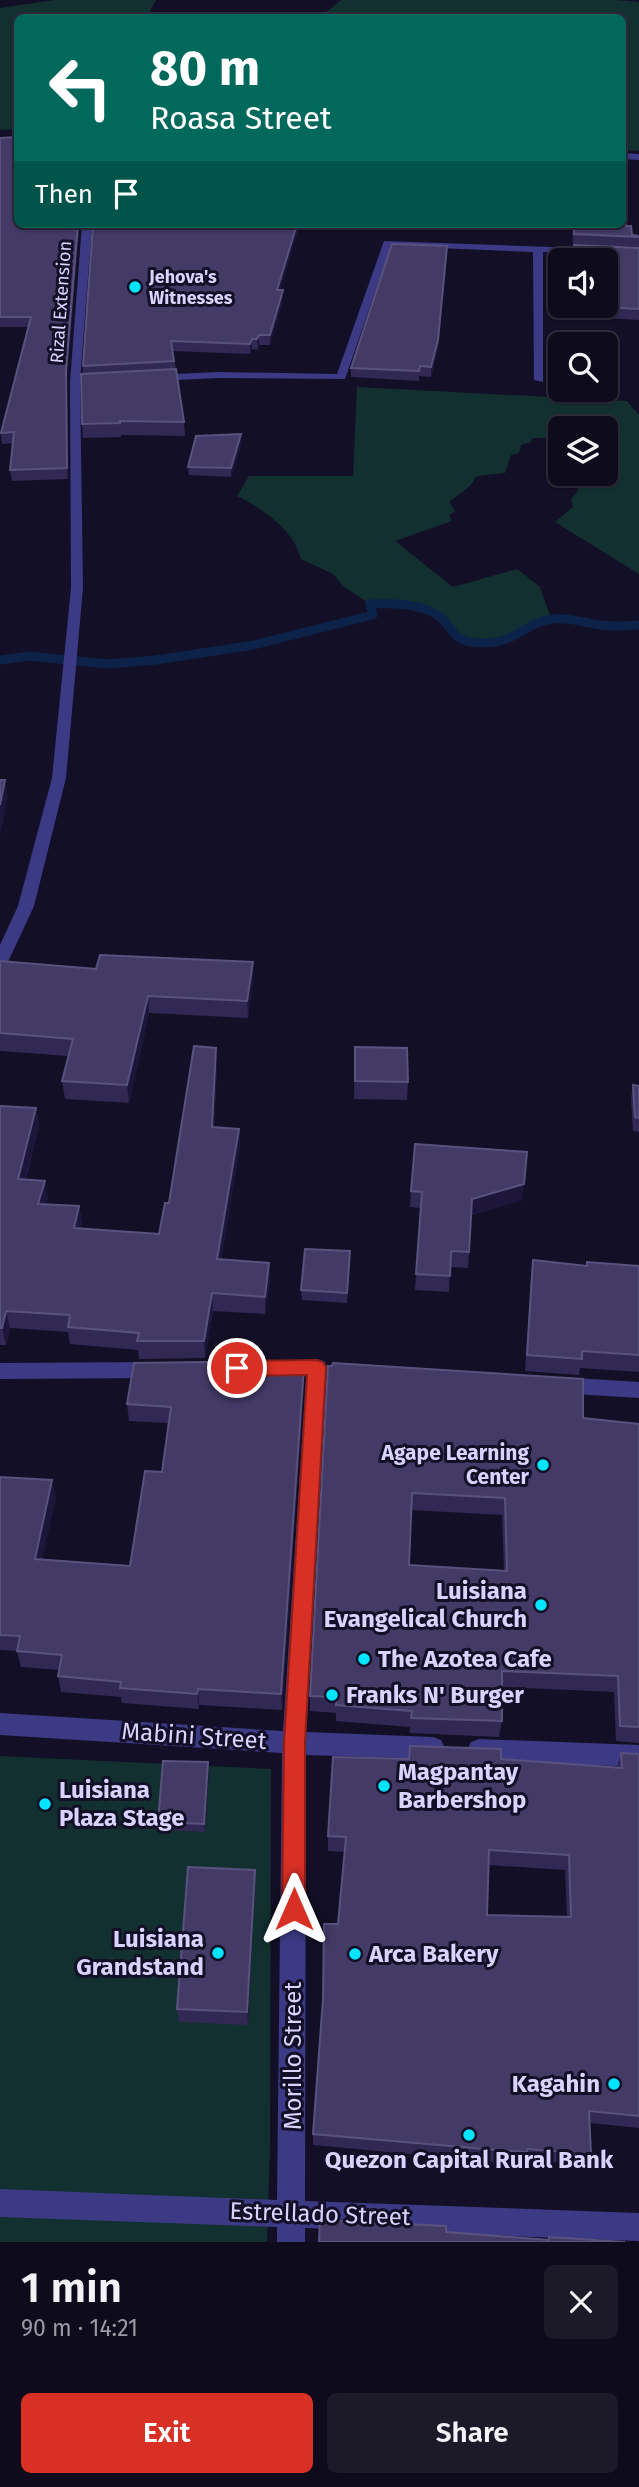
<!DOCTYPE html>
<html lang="en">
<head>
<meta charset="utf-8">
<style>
  :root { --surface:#0e0b1c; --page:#1c1929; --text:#f1f3f6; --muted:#9b9ba3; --line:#2e2b3b; --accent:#d93025 }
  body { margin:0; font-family:"Fira Sans",sans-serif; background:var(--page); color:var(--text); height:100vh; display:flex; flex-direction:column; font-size:26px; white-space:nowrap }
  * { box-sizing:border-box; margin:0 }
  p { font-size:23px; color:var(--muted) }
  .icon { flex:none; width:38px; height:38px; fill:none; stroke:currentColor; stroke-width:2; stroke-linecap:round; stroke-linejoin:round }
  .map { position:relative; height:2242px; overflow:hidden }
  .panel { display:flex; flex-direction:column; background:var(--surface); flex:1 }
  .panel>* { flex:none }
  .hud { position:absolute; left:14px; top:14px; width:612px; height:214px; border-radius:10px; box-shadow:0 2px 5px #0004,0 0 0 2px var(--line); background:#00695c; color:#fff; overflow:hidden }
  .controls { position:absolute; left:548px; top:248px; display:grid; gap:14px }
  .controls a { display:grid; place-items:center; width:70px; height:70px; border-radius:10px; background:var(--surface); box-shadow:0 2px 5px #0004,0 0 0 2px var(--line); font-size:35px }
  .pin { position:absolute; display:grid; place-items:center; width:60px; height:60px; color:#fff; margin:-30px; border:4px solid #fff; border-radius:50%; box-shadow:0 2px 7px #0007 }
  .me { position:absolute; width:77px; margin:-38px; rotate:0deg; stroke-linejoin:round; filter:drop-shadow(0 0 5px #0008) }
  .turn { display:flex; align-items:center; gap:24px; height:147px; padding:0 21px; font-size:32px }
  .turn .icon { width:91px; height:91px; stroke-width:2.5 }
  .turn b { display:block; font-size:49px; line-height:60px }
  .then { display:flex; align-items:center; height:66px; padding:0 21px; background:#0003; gap:14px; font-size:26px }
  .round { display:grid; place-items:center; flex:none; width:74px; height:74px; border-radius:10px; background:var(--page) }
  .head { display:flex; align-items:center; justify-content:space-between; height:119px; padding:0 21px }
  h1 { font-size:42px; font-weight:600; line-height:52px }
  .cta { display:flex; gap:14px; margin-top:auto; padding:14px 21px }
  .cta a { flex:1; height:80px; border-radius:10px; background:var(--accent); color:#fff; font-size:28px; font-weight:600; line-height:80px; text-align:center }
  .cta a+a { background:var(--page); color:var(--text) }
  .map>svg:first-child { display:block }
  .green { fill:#12302f }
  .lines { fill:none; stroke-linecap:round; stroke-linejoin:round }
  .stream { stroke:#0c2248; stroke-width:9 }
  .minor { fill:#3d3a85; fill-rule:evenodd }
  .wall { fill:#312854; fill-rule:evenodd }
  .shaded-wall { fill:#1d163a }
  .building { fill:#433a66; stroke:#5a527e; stroke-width:2; fill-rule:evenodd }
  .route { fill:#d93025; stroke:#8d1f18; stroke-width:2 }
  .poi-dot { fill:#00e5ff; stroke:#130f26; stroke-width:2.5 }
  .labels { text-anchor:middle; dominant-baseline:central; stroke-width:6; stroke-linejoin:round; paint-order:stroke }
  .far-poi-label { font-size:18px; font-weight:bold; fill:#d9d4ff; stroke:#130f26; text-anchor:start }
  .far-street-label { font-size:18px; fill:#d9d4ff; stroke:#130f26 }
  .poi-label { font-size:21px; font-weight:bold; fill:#d9d4ff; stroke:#130f26; text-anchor:end }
  .near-poi-label { font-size:24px; font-weight:bold; fill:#d9d4ff; stroke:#130f26; text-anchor:start }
  .near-street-label { font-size:24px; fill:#d9d4ff; stroke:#130f26 }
</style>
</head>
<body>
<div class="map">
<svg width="639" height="2242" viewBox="0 0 639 2242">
  <rect width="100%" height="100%" fill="#130f26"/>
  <g class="green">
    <polygon points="54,0 156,0 147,17 18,18 17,129 0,130 0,8"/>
    <polygon points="341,0 616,0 639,2 639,151 623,150 623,18 320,17"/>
    <path d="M 357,387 L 627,401 L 639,415 L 639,574 L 555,522 L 573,507 L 571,499 L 578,491 L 578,483 L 588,474 L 606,474 L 606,429 L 560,429 L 560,438 L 532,438 L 531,442 L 521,445 L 519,453 L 511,455 L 505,473 L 477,476 L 470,486 L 449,502 L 455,511 L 449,515 L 452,521 L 395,541 L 453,587 L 517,569 L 540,587 L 551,619 L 531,625 L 516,638 L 498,643 L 461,640 L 454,636 L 448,624 L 437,615 L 392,603 L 370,604 L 343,586 L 333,574 L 301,559 C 294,530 262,508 237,496 L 249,476 L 353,476 Z"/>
    <polygon points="0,1756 271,1769 270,2146 267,2242 0,2242"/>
  </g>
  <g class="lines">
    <path class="stream" d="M 0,660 L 29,656 L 107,664 L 156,660 L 254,645 L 373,615 L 370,604 C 392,603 419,603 439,616 C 452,626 453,640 471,642 C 517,648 520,623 553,619 C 569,617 585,623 601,625 C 614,627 626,626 639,625"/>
    <g class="minor">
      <polygon points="623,153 639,154 639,160 623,159"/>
      <polygon points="82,224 92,224 80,382 83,588 66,778 34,906 8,962 0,967 0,945 18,906 52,778 71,588 70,382"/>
      <polygon points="384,241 639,250 639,256 543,252 543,382 534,380 533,252 391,246 345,379 218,378 155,381 150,378 155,375 218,372 337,374"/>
      <polygon points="317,1359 324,1361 327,1367 306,1732 433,1737 441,1740 445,1748 441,1756 433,1759 306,1755 305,2201 639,2213 639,2241 305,2228 305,2242 277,2242 277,2227 0,2217 0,2189 277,2200 282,1753 0,1735 0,1713 283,1731 307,1367 310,1361"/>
      <polygon points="154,1362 161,1364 164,1370 161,1376 154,1378 0,1379 0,1363"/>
      <polygon points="559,1377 639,1382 639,1398 559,1393 552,1391 549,1385 552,1379"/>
      <polygon points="479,1739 639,1745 639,1767 479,1761 471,1758 467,1750 471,1742"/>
    </g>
  </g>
  <g class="wall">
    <polygon points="0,138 67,382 68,479 12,481 10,470 13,443 2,444 1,433 28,327 0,327"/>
    <polygon points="93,224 304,224 302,230 298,230 280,290 283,290 283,300 270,345 259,345 258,350 252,349 250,354 173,351 184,422 185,436 121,435 121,437 83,438 82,424 83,366"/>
    <polygon points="572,224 623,224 626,226 632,235 639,236 639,247 573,245"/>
    <polygon points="574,245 639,248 639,320 575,316 575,306 606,306 606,261 573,261"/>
    <polygon points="447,255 438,349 431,377 419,376 419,381 351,377 351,368"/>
    <polygon points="242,442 231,477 189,475 188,467"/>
    <polygon points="0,961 96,969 253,962 253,979 248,1018 149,1013 129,1103 65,1099 62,1081 68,1056 0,1051"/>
    <polygon points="355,1047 408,1082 407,1100 354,1099"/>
    <polygon points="217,1066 214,1127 239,1129 240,1147 221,1260 270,1280 265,1314 213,1311 205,1358 139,1359 138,1350 70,1344 68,1332 10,1328 6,1345 0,1345 0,1106 36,1108 39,1126 26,1179 48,1198 46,1204 79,1206 82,1223 80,1228 159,1234 169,1203"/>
    <polygon points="633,1085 639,1086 639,1132 633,1131 631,1099"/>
    <polygon points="411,1191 522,1200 471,1215 468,1268 450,1267 449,1292 415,1290 421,1208 410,1207"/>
    <polygon points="533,1260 586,1266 639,1266 639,1372 580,1368 579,1375 525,1371 531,1277"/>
    <polygon points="350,1261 347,1303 302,1300 301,1290"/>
    <path d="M 328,1366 L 583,1418 L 639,1424 L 639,1743 L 616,1741 L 614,1692 L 502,1687 L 502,1721 L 499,1737 L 410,1733 L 410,1727 L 336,1721 L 336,1713 L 310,1711 L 310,1696 ZM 411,1510 L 502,1515 L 504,1571 L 409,1565 Z"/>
    <polygon points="304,1383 282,1710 199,1705 199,1709 122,1703 121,1697 61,1692 58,1676 59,1670 21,1667 17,1651 0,1650 0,1477 56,1497 42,1559 130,1566 162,1472 169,1423 129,1421 127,1404"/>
    <path d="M 621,1753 L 639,1754 L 639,2128 L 590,2123 L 591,2154 L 587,2165 L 525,2160 L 524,2164 L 494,2162 L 313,2145 L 313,2134 L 338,1924 L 345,1852 L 328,1851 L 328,1836 L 409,1759 L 501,1759 L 617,1767 ZM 488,1865 L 565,1870 L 567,1917 L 487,1915 Z"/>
    <polygon points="209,1770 205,1832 159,1830 158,1822"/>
    <polygon points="255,1884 248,2025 179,2022 177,2009"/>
  </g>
  <g class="shaded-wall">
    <polygon points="78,224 80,224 67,382 68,479 67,468 66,371"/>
    <polygon points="297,224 298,224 298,230 277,300 277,290"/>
    <polygon points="447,255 438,349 431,377 431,367"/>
    <polygon points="283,290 283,300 270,345 270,335"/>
    <polygon points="259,335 259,345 258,350 257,339"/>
    <polygon points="252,339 252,349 250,354 250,344"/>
    <polygon points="241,434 242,442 231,477 231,468"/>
    <polygon points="5,780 8,798 0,837 0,805"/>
    <polygon points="253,962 253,979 248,1018 247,1001"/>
    <polygon points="148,996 149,1013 129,1103 127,1085"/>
    <polygon points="216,1048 217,1066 213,1145 212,1127"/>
    <polygon points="36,1108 39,1126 21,1196 18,1179"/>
    <polygon points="239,1129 240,1147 219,1277 217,1259"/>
    <polygon points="45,1181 48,1198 41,1221 38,1204"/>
    <polygon points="524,1184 522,1200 470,1215 472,1199"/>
    <polygon points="79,1206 82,1223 76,1245 74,1228"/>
    <polygon points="269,1263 270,1280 265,1314 265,1297"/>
    <polygon points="212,1293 213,1311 205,1358 204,1341"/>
    <polygon points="6,1311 10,1328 6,1345 2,1328"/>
    <polygon points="304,1366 304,1383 282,1710 281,1694"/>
    <polygon points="52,1480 56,1497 39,1575 35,1559"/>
    <polygon points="198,1689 199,1705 199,1709 197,1694"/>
    <polygon points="208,1762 209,1770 205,1832 204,1824"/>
    <polygon points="255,1870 255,1884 248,2025 247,2012"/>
  </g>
  <g class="building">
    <polygon points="18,134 18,224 78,224 66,371 67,468 10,470 14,432 1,433 31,317 0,317 0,138 16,137"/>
    <polygon points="623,211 626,226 631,226 632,235 639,236 639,237 574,234 574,224 623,224"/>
    <polygon points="93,224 297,224 277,290 283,290 270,335 259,335 257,339 252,339 250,344 171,341 174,361 83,366"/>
    <polygon points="392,244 447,246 438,340 431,367 420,366 419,371 351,368"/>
    <polygon points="574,245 639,248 639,309 588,306 606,306 606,261 575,261"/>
    <polygon points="176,369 184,422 120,421 120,423 82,424 81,374"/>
    <polygon points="241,434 231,468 188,467 196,436"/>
    <polygon points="0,780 5,780 0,805"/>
    <polygon points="100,955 253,962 247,1001 148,996 127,1085 62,1081 73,1039 0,1033 0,961 96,969"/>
    <polygon points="194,1046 216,1048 212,1127 239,1129 217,1259 269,1263 265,1297 212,1293 204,1341 137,1341 139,1333 68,1327 70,1315 6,1311 2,1328 0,1328 0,1106 36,1108 18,1179 45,1181 38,1204 79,1206 74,1228 159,1234 165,1203 169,1203"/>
    <polygon points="355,1047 407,1048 408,1082 355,1081"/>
    <polygon points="633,1085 639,1086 639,1118 635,1117"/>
    <polygon points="415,1144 527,1152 524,1184 472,1199 469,1252 451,1251 450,1276 416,1274 422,1192 411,1191"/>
    <polygon points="305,1249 350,1251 347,1293 301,1290"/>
    <polygon points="533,1260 587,1266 587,1262 639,1266 639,1355 582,1351 582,1359 527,1355"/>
    <polygon points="204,1362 304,1366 281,1694 198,1689 197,1694 120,1688 121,1682 58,1676 62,1655 17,1651 20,1636 0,1635 0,1477 52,1480 35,1559 130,1566 145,1471 162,1472 171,1407 127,1404 134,1363"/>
    <path d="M 333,1363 L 583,1379 L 583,1418 L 639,1424 L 639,1727 L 620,1726 L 618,1676 L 502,1671 L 502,1721 L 411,1718 L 412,1711 L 336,1705 L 337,1697 L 310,1696 L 328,1366 L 332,1366 ZM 412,1493 L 505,1498 L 507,1571 L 409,1565 Z"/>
    <path d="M 410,1746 L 501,1749 L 501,1759 L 622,1768 L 621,1753 L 639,1754 L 639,2116 L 589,2111 L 591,2154 L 527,2149 L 527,2152 L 496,2150 L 313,2134 L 323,1999 L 324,1924 L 338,1924 L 346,1837 L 328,1836 L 333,1757 L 409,1759 ZM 489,1850 L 569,1855 L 571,1917 L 487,1915 Z"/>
    <polygon points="163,1761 208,1762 204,1824 158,1822"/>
    <polygon points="188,1867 255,1870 247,2012 177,2009"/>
    <polygon points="320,2220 446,2226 446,2232 549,2240 549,2237 625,2242 319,2242"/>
  </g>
  <polygon class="route" points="317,1360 323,1362 326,1367 305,1743 305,1909 302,1917 294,1920 286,1917 282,1909 284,1743 307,1375 237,1376 231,1374 228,1368 231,1363 237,1361"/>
  <g class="poi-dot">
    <circle cx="135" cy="287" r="7"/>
    <circle cx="543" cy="1465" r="7"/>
    <circle cx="541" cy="1605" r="7"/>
    <circle cx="364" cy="1659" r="7"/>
    <circle cx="332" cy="1695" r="7"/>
    <circle cx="384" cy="1786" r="7"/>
    <circle cx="45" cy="1804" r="7"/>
    <circle cx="218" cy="1953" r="7"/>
    <circle cx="355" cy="1954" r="7"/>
    <circle cx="614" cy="2084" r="7"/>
    <circle cx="469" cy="2135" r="7"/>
  </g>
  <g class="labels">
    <g class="far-poi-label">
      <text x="149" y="277">Jehova's<tspan x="149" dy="21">Witnesses</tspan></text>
    </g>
    <g class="far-street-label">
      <text transform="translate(61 302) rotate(-86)">Rizal Extension</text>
    </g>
    <g class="poi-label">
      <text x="529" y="1453">Agape Learning<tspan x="529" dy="24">Center</tspan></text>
    </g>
    <g class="near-poi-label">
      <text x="527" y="1591" text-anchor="end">Luisiana<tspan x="527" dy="28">Evangelical Church</tspan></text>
      <text x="378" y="1659">The Azotea Cafe</text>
      <text x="346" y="1695">Franks N' Burger</text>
      <text x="398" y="1772">Magpantay<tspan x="398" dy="28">Barbershop</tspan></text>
      <text x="59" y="1790">Luisiana<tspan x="59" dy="28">Plaza Stage</tspan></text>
      <text x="204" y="1939" text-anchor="end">Luisiana<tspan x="204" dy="28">Grandstand</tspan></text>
      <text x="369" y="1954">Arca Bakery</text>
      <text x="600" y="2084" text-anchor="end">Kagahin</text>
      <text x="469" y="2160" text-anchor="middle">Quezon Capital Rural Bank</text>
    </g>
    <g class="near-street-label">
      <text transform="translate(194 1736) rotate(4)">Mabini Street</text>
      <text transform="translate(293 2056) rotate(-90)">Morillo Street</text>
      <text transform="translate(320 2214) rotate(2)">Estrellado Street</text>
    </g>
  </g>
</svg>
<div class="controls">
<a><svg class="icon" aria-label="sound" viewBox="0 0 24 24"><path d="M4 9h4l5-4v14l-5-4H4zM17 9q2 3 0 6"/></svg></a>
<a><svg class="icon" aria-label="search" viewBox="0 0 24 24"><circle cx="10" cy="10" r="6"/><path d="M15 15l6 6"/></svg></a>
<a><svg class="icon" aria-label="layers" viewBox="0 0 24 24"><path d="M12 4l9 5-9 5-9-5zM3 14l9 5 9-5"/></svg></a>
</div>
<div class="pin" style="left:237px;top:1368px;background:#d93025"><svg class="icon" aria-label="arrive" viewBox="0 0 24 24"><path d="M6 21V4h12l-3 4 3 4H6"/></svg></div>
<svg class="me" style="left:294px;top:1909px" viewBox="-20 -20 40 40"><path d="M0-17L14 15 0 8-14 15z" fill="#d93025" stroke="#fff" stroke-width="4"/></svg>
<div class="hud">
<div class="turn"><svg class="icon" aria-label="left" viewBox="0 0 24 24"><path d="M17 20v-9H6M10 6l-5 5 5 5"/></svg><div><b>80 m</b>Roasa Street</div></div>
<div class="then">Then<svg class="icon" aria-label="arrive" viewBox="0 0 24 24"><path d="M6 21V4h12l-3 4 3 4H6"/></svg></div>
</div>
</div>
<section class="panel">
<div class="head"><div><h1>1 min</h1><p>90 m · 14:21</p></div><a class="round"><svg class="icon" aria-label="close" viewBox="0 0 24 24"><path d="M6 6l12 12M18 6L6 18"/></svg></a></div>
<div class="cta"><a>Exit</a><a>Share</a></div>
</section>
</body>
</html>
